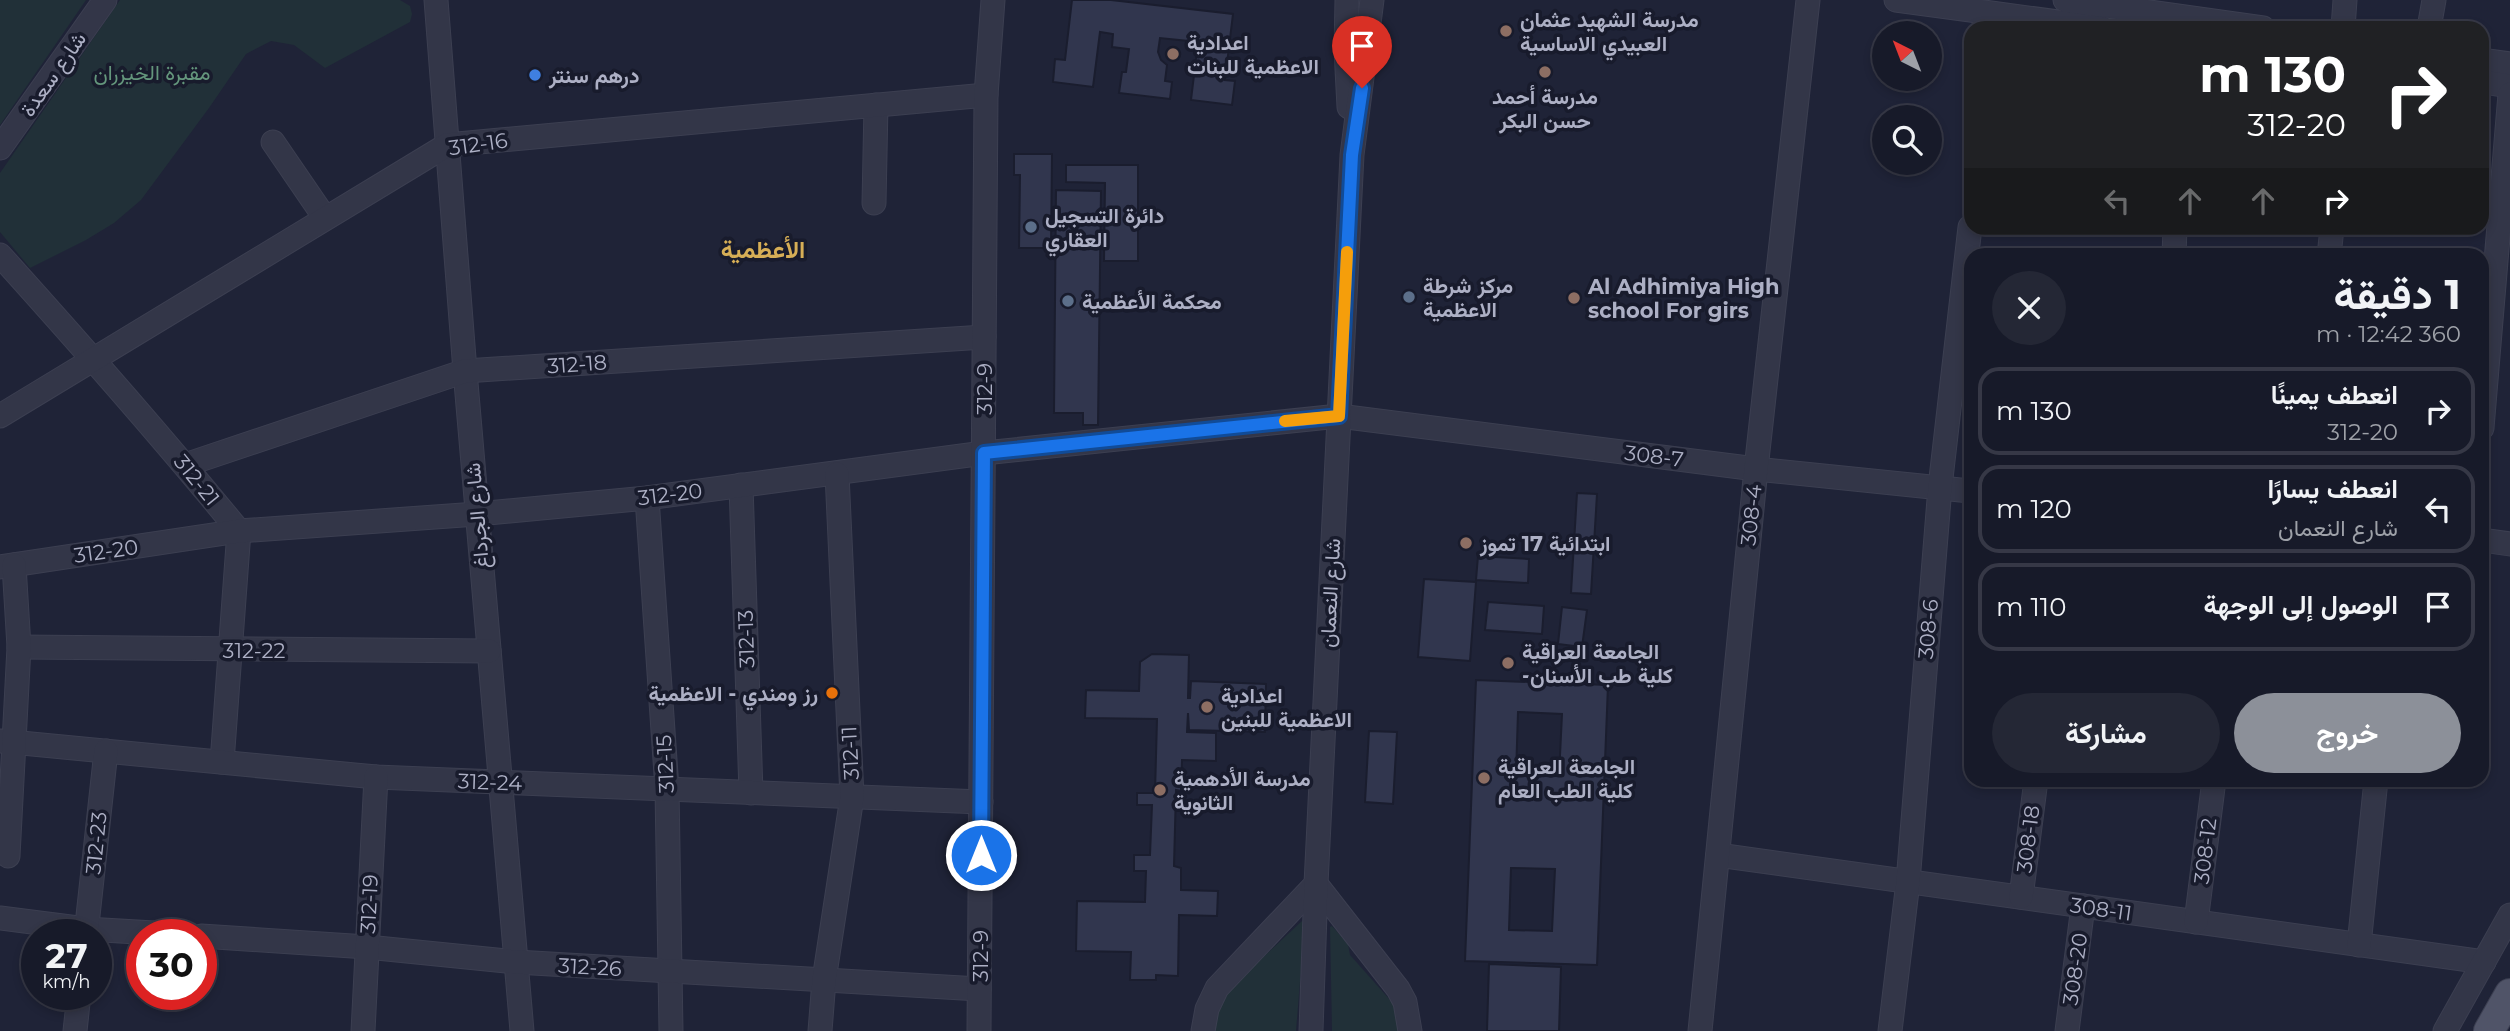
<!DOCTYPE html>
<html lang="ar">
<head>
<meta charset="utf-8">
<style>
  :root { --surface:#171a29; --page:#242735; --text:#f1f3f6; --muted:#9ea1a8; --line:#363846; --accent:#8c9099 }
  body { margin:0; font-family:Montserrat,Vazirmatn,sans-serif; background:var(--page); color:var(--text); direction:rtl; height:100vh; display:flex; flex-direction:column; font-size:26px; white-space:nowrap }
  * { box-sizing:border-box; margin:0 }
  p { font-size:23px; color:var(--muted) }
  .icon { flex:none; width:38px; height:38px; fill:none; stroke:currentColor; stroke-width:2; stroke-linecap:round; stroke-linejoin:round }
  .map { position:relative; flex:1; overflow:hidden; direction:ltr }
  .side { position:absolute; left:1964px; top:248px; width:525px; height:539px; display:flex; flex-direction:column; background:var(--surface); border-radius:21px; box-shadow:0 4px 10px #0003,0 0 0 2px var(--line); direction:rtl }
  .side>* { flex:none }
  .banner { position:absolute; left:1964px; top:21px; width:525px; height:214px; border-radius:21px; box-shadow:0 4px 10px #0003,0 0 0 2px var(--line); direction:rtl; background:#202124; color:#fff; overflow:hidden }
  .needle { width:46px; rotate:318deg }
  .fabs { position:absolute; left:1872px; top:21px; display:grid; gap:14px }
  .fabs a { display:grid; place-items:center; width:70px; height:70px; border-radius:50%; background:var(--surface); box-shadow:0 4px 10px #0003,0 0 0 2px var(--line); font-size:35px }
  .speed { position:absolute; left:21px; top:919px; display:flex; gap:14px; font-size:35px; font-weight:700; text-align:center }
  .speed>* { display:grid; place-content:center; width:91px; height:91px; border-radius:50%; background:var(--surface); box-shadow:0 4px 10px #0003,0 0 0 2px var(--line); line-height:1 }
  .speed small { font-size:18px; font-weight:400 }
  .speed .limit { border:10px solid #d22; background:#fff; color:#111 }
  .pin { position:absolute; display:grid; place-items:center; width:60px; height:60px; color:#fff; margin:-72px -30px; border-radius:50% 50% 50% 0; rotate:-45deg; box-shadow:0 0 7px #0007 }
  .pin .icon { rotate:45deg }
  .me { position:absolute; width:77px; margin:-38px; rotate:0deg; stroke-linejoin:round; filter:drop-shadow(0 0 5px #0008) }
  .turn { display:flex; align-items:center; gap:24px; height:147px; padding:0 28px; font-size:32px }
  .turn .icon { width:91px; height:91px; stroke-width:2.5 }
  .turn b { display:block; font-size:49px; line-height:60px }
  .lanes { display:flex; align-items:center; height:66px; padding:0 28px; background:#0003; justify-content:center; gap:35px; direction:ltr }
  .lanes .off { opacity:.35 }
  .round { display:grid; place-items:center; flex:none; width:74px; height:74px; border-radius:37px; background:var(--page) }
  .summary { display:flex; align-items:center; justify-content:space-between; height:119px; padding:0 28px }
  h1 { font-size:42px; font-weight:700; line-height:52px }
  .cta { display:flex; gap:14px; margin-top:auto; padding:14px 28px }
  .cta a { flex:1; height:80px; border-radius:42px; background:var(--accent); color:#fff; font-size:28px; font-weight:700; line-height:80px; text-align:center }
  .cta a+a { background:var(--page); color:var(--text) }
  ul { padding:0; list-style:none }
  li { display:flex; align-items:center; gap:21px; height:88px; margin:0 14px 10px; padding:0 14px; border:4px solid var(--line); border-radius:21px }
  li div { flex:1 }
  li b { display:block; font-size:26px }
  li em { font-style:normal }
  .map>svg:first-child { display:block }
  .green { fill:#213038 }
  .building { fill:#31364e; stroke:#1a1d2e; stroke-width:2; fill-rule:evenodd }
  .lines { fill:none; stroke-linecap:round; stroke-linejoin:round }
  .minor-casing { stroke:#3c3f51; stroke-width:25 }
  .major-casing { stroke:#3c3f51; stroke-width:32 }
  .minor { stroke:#333648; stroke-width:23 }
  .major { stroke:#505468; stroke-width:30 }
  .route-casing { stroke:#114b97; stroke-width:18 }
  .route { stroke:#1a73e8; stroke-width:12 }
  .slow { stroke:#f59e0b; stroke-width:12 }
  .education-dot { fill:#8d6e63; stroke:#181b2c; stroke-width:2.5 }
  .shop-dot { fill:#3f7fe0; stroke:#181b2c; stroke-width:2.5 }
  .service-dot { fill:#5c6f8a; stroke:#181b2c; stroke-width:2.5 }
  .food-dot { fill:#e8710a; stroke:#181b2c; stroke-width:2.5 }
  .labels { text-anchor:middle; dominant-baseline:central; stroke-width:7; stroke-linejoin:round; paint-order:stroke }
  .poi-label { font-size:21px; font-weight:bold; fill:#adb0c5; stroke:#181b2c; text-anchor:start }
  .park-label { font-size:21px; fill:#64967c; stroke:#181b2c }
  .street-label { font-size:21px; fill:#adb0c5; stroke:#181b2c }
  .quarter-label { font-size:24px; font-weight:bold; fill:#d6ae56; stroke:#181b2c }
</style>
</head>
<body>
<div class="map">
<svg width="2510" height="1031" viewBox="0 0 2510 1031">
  <rect width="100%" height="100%" fill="#1f2337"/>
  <g class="green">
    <polygon points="0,0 86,0 0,125"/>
    <polygon points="120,0 400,0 410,6 412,14 410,22 325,68 294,45 271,41 246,54 209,108 141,200 114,223 86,240 30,268 0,232 0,173"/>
    <polygon points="1302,921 1305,922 1296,1031 1214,1031 1217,1000"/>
    <polygon points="1332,926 1348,944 1350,955 1399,1010 1400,1031 1332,1031 1330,927"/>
  </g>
  <g class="building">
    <polygon points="1072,0 1111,0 1233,14 1225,80 1235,81 1232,105 1191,100 1198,42 1160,38 1158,52 1161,60 1167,65 1165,81 1172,82 1170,99 1119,93 1122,72 1126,72 1129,49 1112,47 1113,34 1100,32 1093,87 1053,82 1055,59 1065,60"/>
    <polygon points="1014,154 1052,154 1051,248 1019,248 1020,175 1014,175"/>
    <polygon points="1066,165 1138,165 1138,261 1104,261 1105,183 1066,182"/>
    <polygon points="1056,190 1101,191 1098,425 1083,425 1083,413 1054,413"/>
    <polygon points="1577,493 1597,494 1591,594 1571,593"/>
    <polygon points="1478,556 1529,559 1528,583 1476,580"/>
    <polygon points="1424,579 1476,582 1470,661 1418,657"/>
    <polygon points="1488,602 1544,606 1542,634 1485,630"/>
    <polygon points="1562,607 1587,610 1582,647 1558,644"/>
    <polygon points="1152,654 1189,655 1188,698 1190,698 1191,681 1266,684 1265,732 1189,730 1188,713 1187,732 1216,733 1216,761 1182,760 1181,791 1176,790 1174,866 1181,868 1181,890 1218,891 1217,916 1179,915 1178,976 1156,975 1156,980 1130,980 1131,952 1076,951 1077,901 1145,902 1146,871 1134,871 1134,855 1150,855 1152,805 1137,805 1137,793 1155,793 1157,719 1085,718 1086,690 1139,691 1140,662"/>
    <path d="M 1476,680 L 1608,685 L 1597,965 L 1465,961 ZM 1518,712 L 1562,714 L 1559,776 L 1516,775 ZM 1511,868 L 1555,869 L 1552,931 L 1509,930 Z"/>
    <polygon points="1369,731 1397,732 1393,804 1365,802"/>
    <polygon points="1489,964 1561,967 1559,1031 1487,1031"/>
  </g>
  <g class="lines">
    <defs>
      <g id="minor">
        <polyline points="436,0 465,371 522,1031"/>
        <polyline points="1347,0 1346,50 1349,107"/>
        <polyline points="1896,0 2102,28"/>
        <polyline points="2065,0 2263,28"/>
        <polyline points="2343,28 2345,0"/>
        <polyline points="2429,28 2434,0"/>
        <polyline points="2482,60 2510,64"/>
        <polyline points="2482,82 2510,86"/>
        <polyline points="273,142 325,218"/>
        <polyline points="0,148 105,0"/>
        <polyline points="874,203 876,105"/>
        <path d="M 0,255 C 82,346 162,437 239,531 L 222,762"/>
        <polyline points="2174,256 2175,228"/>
        <polyline points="2329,256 2332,228"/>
        <polyline points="0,416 447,145 986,95"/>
        <polyline points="2482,428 2510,94"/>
        <polyline points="185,465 465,371 984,337"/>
        <polyline points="741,485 751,793"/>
        <polyline points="647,498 667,789 671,1031"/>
        <polyline points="2482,540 2510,544"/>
        <polyline points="0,567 239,531 477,514 647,498 984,453 1339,416 1756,469 1970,491"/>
        <polyline points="19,647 489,651"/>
        <polyline points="0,741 376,777 981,802"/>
        <polyline points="1718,855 2484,962"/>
        <polyline points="8,856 19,647 14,565"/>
        <polyline points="2021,897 2036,780"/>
        <polyline points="0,918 86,929 171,934"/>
        <polyline points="2196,922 2214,780"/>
        <polyline points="86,934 106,751"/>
        <polyline points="201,936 367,947 516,962 979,989"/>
        <polyline points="2359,945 2376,780"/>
        <polyline points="75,1031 79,994"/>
        <polyline points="363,1031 376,777"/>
        <polyline points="820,1031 824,980 852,797 837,474"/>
        <polyline points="979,1031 986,95 993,0"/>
        <polyline points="1203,1031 1207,1009 1217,988 1316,884 1398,989 1405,1002 1410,1031"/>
        <polyline points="1311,1031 1316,884 1352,155 1372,0"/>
        <polyline points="1700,1031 1756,469 1808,0"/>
        <polyline points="1890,1031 1908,882 1940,487 1970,227"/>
        <polyline points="2067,1031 2083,906"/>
        <polyline points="2445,1031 2510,915"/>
      </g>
      <polyline id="major" points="2489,1031 2510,994"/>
    </defs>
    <use href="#minor" class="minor-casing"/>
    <use href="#major" class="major-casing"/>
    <use href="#minor" class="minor"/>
    <use href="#major" class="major"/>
  </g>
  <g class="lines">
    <defs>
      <polyline id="route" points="981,855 984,453 1339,416 1352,155 1362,88"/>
    </defs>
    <use href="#route" class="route-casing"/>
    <use href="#route" class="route"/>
    <polyline class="slow" points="1285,421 1339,416 1347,252"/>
  </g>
  <g class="education-dot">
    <circle cx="1506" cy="31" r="7"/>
    <circle cx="1173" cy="54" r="7"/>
    <circle cx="1545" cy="72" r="7"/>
    <circle cx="1574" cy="298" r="7"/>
    <circle cx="1466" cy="543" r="7"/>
    <circle cx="1508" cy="663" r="7"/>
    <circle cx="1207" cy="707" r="7"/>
    <circle cx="1484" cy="778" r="7"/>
    <circle cx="1160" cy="790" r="7"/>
  </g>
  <circle class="shop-dot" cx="535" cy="75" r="7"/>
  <g class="service-dot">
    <circle cx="1031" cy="227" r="7"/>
    <circle cx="1409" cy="297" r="7"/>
    <circle cx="1068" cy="301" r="7"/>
  </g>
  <circle class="food-dot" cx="832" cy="693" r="7"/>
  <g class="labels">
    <g class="poi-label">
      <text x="1520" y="19">مدرسة الشهيد عثمان<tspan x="1520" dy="24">العبيدي الاساسية</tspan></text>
      <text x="1187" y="42">اعدادية<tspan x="1187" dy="24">الاعظمية للبنات</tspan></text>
      <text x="549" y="75">درهم سنتر</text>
      <text x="1545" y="96" text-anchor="middle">مدرسة أحمد<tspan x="1545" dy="24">حسن البكر</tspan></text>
      <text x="1045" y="215">دائرة التسجيل<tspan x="1045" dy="24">العقاري</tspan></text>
      <text x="1423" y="285">مركز شرطة<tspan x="1423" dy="24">الاعظمية</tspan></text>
      <text x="1588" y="286">Al Adhimiya High<tspan x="1588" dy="24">school For girs</tspan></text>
      <text x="1082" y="301">محكمة الأعظمية</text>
      <text x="1480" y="543">ابتدائية 17 تموز</text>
      <text x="1522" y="651">الجامعة العراقية<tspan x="1522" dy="24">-كلية طب الأسنان</tspan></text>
      <text x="818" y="693" text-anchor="end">رز ومندي - الاعظمية</text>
      <text x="1221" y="695">اعدادية<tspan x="1221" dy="24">الاعظمية للبنين</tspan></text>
      <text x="1498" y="766">الجامعة العراقية<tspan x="1498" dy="24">كلية الطب العام</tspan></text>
      <text x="1174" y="778">مدرسة الأدهمية<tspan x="1174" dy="24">الثانوية</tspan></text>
    </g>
    <g class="park-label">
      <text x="152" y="72">مقبرة الخيزران</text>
    </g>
    <g class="street-label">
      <text transform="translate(53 74) rotate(-55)">شارع سعدة</text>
      <text transform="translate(478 144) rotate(-8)">312-16</text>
      <text transform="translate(577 364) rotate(-4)">312-18</text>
      <text transform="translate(984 389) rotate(-90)">312-9</text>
      <text transform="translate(1654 456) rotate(7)">308-7</text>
      <text transform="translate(197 480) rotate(51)">312-21</text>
      <text transform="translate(670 494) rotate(-7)">312-20</text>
      <text transform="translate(1751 515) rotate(-84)">308-4</text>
      <text transform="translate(477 516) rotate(-95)">شارع الجرداغ</text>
      <text transform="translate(106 551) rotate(-8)">312-20</text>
      <text transform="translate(1330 593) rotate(-87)">شارع النعمان</text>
      <text transform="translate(1928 629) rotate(-85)">308-6</text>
      <text transform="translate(746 639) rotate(-92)">312-13</text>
      <text x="254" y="650">312-22</text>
      <text transform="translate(850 753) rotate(-93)">312-11</text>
      <text transform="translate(665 764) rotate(-93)">312-15</text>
      <text transform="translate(490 782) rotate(2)">312-24</text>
      <text transform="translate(2028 839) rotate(-83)">308-18</text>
      <text transform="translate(96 843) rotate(-84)">312-23</text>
      <text transform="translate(2205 851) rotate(-83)">308-12</text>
      <text transform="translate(369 904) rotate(-87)">312-19</text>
      <text transform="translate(2101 909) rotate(8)">308-11</text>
      <text transform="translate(980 956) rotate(-90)">312-9</text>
      <text transform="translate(590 967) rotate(3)">312-26</text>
      <text transform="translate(2075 969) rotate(-82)">308-20</text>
    </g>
    <g class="quarter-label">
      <text x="763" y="249">الأعظمية</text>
    </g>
  </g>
</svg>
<div class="fabs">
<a><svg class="needle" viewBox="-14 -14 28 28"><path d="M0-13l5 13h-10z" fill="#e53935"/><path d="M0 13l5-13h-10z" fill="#9ea1a8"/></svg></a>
<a><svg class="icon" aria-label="search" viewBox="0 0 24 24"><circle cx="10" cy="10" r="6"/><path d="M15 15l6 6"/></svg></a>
</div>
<div class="speed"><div>27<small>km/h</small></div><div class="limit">30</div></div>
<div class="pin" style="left:1362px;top:88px;background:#d93025"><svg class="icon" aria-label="arrive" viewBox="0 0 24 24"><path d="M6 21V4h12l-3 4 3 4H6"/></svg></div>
<svg class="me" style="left:981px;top:855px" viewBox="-20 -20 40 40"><circle r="17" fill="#1a73e8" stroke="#fff" stroke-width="3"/><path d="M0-11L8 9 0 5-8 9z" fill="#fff"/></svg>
<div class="banner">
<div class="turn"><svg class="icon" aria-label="right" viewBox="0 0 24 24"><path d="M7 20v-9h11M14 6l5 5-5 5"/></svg><div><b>130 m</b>312-20</div></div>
<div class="lanes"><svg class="icon off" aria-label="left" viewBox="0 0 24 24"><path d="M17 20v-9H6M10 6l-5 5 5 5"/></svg><svg class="icon off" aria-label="ahead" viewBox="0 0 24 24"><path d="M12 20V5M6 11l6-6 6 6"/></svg><svg class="icon off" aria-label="ahead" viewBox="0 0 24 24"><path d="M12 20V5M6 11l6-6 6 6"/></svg><svg class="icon" aria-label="right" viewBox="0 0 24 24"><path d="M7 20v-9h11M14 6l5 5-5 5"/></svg></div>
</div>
<section class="side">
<div class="summary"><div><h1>1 دقيقة</h1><p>360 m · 12:42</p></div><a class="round"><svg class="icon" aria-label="close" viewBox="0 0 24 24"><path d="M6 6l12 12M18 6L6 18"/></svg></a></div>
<ul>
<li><svg class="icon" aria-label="right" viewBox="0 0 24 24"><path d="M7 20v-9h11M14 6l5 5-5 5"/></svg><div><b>انعطف يمينًا</b><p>312-20</p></div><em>130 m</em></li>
<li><svg class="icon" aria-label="left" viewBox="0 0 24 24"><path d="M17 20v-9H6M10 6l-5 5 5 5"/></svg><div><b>انعطف يسارًا</b><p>شارع النعمان</p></div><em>120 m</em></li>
<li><svg class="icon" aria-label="arrive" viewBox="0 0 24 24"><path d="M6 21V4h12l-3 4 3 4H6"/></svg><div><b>الوصول إلى الوجهة</b></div><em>110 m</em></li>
</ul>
<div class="cta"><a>خروج</a><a>مشاركة</a></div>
</section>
</div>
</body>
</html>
